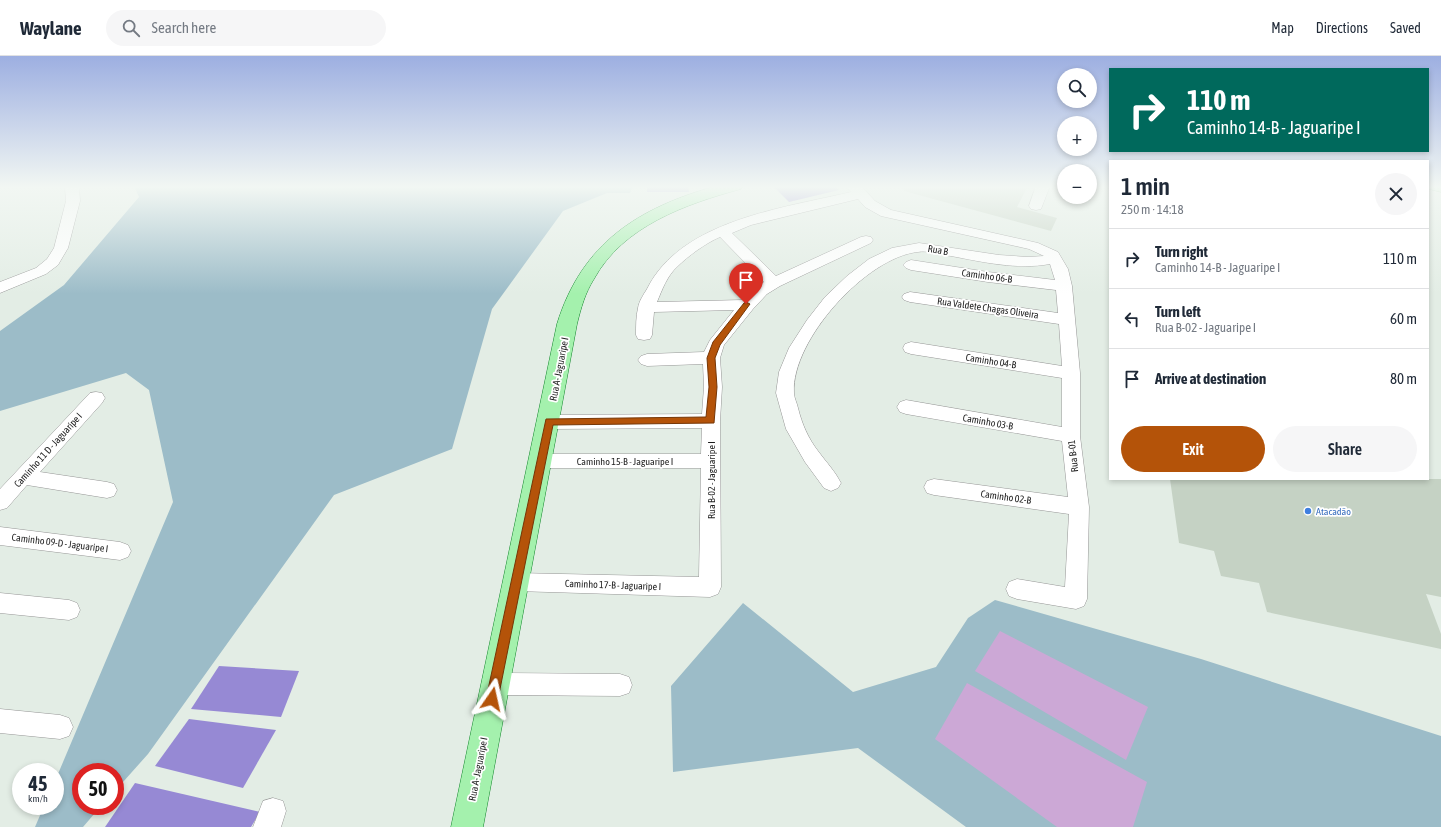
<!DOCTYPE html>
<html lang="en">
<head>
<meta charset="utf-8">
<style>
  :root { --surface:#fff; --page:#f6f6f7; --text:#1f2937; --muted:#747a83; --line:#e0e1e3; --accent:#b45309 }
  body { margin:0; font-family:"Asap Condensed",sans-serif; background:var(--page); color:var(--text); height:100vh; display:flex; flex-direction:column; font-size:15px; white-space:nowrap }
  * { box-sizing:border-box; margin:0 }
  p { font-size:13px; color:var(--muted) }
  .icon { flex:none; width:22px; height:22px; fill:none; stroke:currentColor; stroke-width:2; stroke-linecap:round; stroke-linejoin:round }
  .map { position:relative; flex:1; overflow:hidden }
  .panel { position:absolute; left:1109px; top:104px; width:320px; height:320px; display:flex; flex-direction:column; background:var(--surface); border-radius:0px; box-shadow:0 2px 6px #0003 }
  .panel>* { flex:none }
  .banner { position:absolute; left:1109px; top:12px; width:320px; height:84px; border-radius:0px; box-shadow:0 2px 6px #0003; background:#00695c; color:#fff; overflow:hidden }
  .controls { position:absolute; left:1057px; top:12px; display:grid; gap:8px }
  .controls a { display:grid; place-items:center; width:40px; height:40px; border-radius:50%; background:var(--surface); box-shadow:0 2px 6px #0003; font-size:20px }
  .speed { position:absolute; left:12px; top:707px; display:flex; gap:8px; font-size:20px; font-weight:700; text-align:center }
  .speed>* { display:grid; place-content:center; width:52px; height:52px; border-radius:50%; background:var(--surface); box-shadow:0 2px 6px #0003; line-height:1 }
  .speed small { font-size:10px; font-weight:400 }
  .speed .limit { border:6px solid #d22; background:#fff; color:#111 }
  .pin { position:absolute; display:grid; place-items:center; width:34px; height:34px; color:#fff; margin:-41px -17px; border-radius:50% 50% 50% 0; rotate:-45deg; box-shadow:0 0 4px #0007 }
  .pin .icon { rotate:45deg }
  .me { position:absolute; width:44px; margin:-22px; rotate:11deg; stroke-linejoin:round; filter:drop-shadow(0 0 3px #0008) }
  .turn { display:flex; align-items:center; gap:14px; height:84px; padding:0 12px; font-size:18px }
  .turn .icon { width:52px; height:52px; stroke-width:2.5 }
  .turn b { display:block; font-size:28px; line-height:34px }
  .round { display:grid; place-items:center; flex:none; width:42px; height:42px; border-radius:21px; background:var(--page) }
  .overview { display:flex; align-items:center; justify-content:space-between; height:68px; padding:0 12px }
  h1 { font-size:24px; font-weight:600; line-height:30px }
  .cta { display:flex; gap:8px; margin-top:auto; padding:8px 12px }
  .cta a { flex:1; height:46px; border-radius:24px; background:var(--accent); color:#fff; font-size:16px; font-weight:600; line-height:46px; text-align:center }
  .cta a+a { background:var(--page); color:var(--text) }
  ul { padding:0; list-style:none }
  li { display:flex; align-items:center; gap:12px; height:60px; padding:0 12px; border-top:1px solid var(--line) }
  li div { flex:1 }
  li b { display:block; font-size:15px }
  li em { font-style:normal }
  header { display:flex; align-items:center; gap:24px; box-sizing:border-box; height:56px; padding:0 20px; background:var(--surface); border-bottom:1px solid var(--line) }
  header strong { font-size:19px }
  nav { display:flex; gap:22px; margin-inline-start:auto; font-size:14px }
  .search { width:280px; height:36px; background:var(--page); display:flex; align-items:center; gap:10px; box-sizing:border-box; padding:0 14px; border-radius:22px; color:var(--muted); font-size:15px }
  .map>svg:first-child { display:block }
  .forest { fill:#9cbcc8 }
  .pitch { fill:#9689d4 }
  .water { fill:#cca8d6 }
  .building { fill:#c5d2c4 }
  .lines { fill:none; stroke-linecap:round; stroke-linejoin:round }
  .minor-casing { stroke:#969696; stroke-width:1 }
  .major-casing { stroke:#10852a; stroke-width:1 }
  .minor { fill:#fff; fill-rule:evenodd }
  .major { fill:#a4f1ad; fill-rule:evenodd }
  .route { fill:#b45309; stroke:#753606 }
  .shop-dot { fill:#3f7fe0; stroke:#fff; stroke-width:1.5 }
  .labels { text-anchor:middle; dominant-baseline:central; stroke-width:3.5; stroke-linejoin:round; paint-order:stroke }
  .street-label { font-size:10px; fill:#1c1c1c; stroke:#fff }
  .shop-label { font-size:10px; fill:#366cbe; stroke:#fff; text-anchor:start }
</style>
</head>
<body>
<header>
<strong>Waylane</strong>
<div class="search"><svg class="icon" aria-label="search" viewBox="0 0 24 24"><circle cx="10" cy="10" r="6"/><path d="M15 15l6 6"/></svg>Search here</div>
<nav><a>Map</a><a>Directions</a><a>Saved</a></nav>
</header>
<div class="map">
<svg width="1441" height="771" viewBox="0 0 1441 771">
  <rect width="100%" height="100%" fill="#e3ede5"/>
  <g class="forest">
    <polygon points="134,130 633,130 630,137 607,137 563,155 492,253 452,393 334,439 148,698 115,735 115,716 81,716 81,750 101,750 83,771 35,771 44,750 55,750 55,725 173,446 149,334 126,317 0,355 0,275 64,229 139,141"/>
    <polygon points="995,544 1201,603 1441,680 1441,771 966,771 858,692 673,716 671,630 743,547 853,636 936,611 968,562"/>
  </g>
  <g class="pitch">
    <polygon points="647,130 688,130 689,136 647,136"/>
    <polygon points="773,130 835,130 839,134 789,146"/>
    <polygon points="219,610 299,615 281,661 191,653"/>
    <polygon points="189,663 276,674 243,732 155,710"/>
    <polygon points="135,727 260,756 251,771 105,771"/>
  </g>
  <g class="water">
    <polygon points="1000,575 1148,651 1126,704 975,615"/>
    <polygon points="967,627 1147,726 1133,771 1057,771 935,683"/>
  </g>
  <g class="building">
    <polygon points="905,130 1028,130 1017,151 1057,162 1051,175 904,135"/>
    <polygon points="1170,423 1441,423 1441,541 1426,538 1441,578 1441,593 1267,556 1259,527 1221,520 1214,495 1179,487"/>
  </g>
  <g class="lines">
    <defs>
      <g id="minor">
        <polygon points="65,130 79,130 80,145 68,192 58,209 46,218 0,237 0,226 36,212 47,203 54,192 66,145"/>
        <path d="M 846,130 L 861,130 L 875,145 L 891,154 L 1038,187 L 1058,196 L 1068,213 L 1072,230 L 1080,317 L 1080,380 L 1089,451 L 1087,543 L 1084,550 L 1076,553 L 1017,543 L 1009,540 L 1006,533 L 1009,526 L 1017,523 L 1065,531 L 1069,458 L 934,439 L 927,437 L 924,431 L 927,425 L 934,423 L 1068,441 L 1062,385 L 906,358 L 900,356 L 897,351 L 900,346 L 906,344 L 1062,371 L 1062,322 L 911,298 L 905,296 L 903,292 L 905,288 L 911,286 L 1062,310 L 1059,268 L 910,246 L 904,244 L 902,241 L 904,238 L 910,236 L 1058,257 L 1056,234 L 988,226 L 911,214 L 906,212 L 903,209 L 906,206 L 911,204 L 988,216 L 1055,224 L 1050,208 C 1017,214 983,206 951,200 C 940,199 928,194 918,196 C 867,201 791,284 794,337 C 794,342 797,347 798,352 C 802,368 808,382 818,395 C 826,406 835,415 841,427 L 838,432 L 831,435 L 824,432 L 805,406 L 786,373 L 776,337 L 779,316 L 789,292 L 807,264 L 825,241 L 847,220 L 869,203 L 892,192 L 919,187 L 999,199 L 1028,201 L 1044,200 L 1029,193 L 881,160 L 865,151 L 858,143 L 751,169 L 732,177 L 776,220 L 861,181 L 866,180 L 871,181 L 873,184 L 871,187 L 780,230 L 767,238 L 753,253 L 724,289 L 720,302 L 722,331 L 720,365 L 721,531 L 718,538 L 710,541 L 516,535 L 508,533 L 505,526 L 508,519 L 516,517 L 699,521 L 701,412 L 540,412 L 533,410 L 530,405 L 533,400 L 540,398 L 701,398 L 702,372 L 549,373 L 542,371 L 540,366 L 542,361 L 549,359 L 702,358 L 704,331 L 703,308 L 647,310 L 641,308 L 638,304 L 641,300 L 647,298 L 704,296 L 710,284 L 734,254 L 654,256 L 652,279 L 650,283 L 644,284 L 638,283 L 636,279 C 636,270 636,260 638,252 C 639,245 644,238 647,233 C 681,164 784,152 851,136 ZM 720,181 L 764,226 L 755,232 L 743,244 L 657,246 C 662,234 667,220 677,211 C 688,200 706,187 720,181 Z"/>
        <polygon points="1036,130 1050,130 1041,153 1036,154 1031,153 1029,150"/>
        <polygon points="96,336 102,337 105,342 102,347 40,416 107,426 114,428 117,434 114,440 107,442 27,429 7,452 0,454 0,433 90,337"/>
        <polygon points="0,471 120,486 128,489 131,495 128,501 120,504 0,489"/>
        <polygon points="0,537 69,544 77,547 80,554 77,561 69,564 0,557"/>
        <polygon points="495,617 620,618 629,621 632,629 629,637 620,640 495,639 486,636 483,628 486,620"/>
        <polygon points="0,653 60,659 69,662 73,671 69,680 60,683 0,677"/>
        <polygon points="273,742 283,745 286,755 281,771 253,771 263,745"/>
      </g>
      <g id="major">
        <path d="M 716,130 L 743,130 L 741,133 C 686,148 623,170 594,223 C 585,237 581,252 577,268 L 483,771 L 451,771 L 557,268 C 582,187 638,152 716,130 Z"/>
        <polygon points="1428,130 1441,130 1441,136 1429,133"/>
      </g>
    </defs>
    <use href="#minor" class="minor-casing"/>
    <use href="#major" class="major-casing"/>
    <use href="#minor" class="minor"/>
    <use href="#major" class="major"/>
  </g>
  <linearGradient id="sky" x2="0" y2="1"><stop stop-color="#9dafe1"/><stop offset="0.55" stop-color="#f2f7f3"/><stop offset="1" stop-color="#f2f7f3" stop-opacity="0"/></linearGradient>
  <rect width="1441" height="238" fill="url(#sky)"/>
  <polygon class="route" points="746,246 750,248 720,289 715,302 717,331 714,367 553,369 498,643 496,647 492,648 488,647 486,643 546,363 706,361 709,331 707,302 713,286 744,247"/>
  <circle class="shop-dot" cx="1308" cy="455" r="4"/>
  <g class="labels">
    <g class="street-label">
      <text transform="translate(938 194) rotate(10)">Rua B</text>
      <text transform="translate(987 220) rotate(8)">Caminho 06-B</text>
      <text transform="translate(988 252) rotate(8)">Rua Valdete Chagas Oliveira</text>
      <text transform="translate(991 305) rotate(9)">Caminho 04-B</text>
      <text transform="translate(559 313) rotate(-79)">Rua A- Jaguaripe I</text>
      <text transform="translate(988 366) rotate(10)">Caminho 03-B</text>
      <text transform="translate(48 394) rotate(-48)">Caminho 11 D - Jaguaripe I</text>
      <text transform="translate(1073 400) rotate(-96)">Rua B-01</text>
      <text x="625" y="405">Caminho 15-B - Jaguaripe I</text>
      <text transform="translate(711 424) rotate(-90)">Rua B-02 - Jaguaripe I</text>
      <text transform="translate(1006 441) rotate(8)">Caminho 02-B</text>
      <text transform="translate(60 487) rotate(7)">Caminho 09-D - Jaguaripe I</text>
      <text transform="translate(613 529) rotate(2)">Caminho 17-B - Jaguaripe I</text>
      <text transform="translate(478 713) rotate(-79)">Rua A- Jaguaripe I</text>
    </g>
    <g class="shop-label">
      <text x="1316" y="455">Atacadão</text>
    </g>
  </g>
</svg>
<div class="controls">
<a><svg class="icon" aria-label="search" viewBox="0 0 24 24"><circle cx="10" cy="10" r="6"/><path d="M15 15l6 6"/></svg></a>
<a>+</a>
<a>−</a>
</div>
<div class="speed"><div>45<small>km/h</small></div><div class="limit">50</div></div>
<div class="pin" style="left:746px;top:248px;background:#d93025"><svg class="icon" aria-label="arrive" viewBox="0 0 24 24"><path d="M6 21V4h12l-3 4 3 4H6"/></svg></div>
<svg class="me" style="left:492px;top:643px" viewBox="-20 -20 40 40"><path d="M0-17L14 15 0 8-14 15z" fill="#b45309" stroke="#fff" stroke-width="4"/></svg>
<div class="banner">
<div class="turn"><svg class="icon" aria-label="right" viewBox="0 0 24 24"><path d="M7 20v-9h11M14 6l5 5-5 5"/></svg><div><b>110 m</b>Caminho 14-B - Jaguaripe I</div></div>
</div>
<section class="panel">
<div class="overview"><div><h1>1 min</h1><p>250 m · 14:18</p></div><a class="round"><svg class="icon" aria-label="close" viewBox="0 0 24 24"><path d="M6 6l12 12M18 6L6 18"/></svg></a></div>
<ul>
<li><svg class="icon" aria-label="right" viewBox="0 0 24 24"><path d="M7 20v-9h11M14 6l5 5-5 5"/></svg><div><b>Turn right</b><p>Caminho 14-B - Jaguaripe I</p></div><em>110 m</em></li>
<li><svg class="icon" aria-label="left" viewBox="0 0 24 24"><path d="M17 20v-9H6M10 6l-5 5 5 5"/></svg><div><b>Turn left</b><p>Rua B-02 - Jaguaripe I</p></div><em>60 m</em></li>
<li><svg class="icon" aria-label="arrive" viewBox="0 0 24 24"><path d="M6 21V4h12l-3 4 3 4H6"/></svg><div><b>Arrive at destination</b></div><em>80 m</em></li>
</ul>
<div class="cta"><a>Exit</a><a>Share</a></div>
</section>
</div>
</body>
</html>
